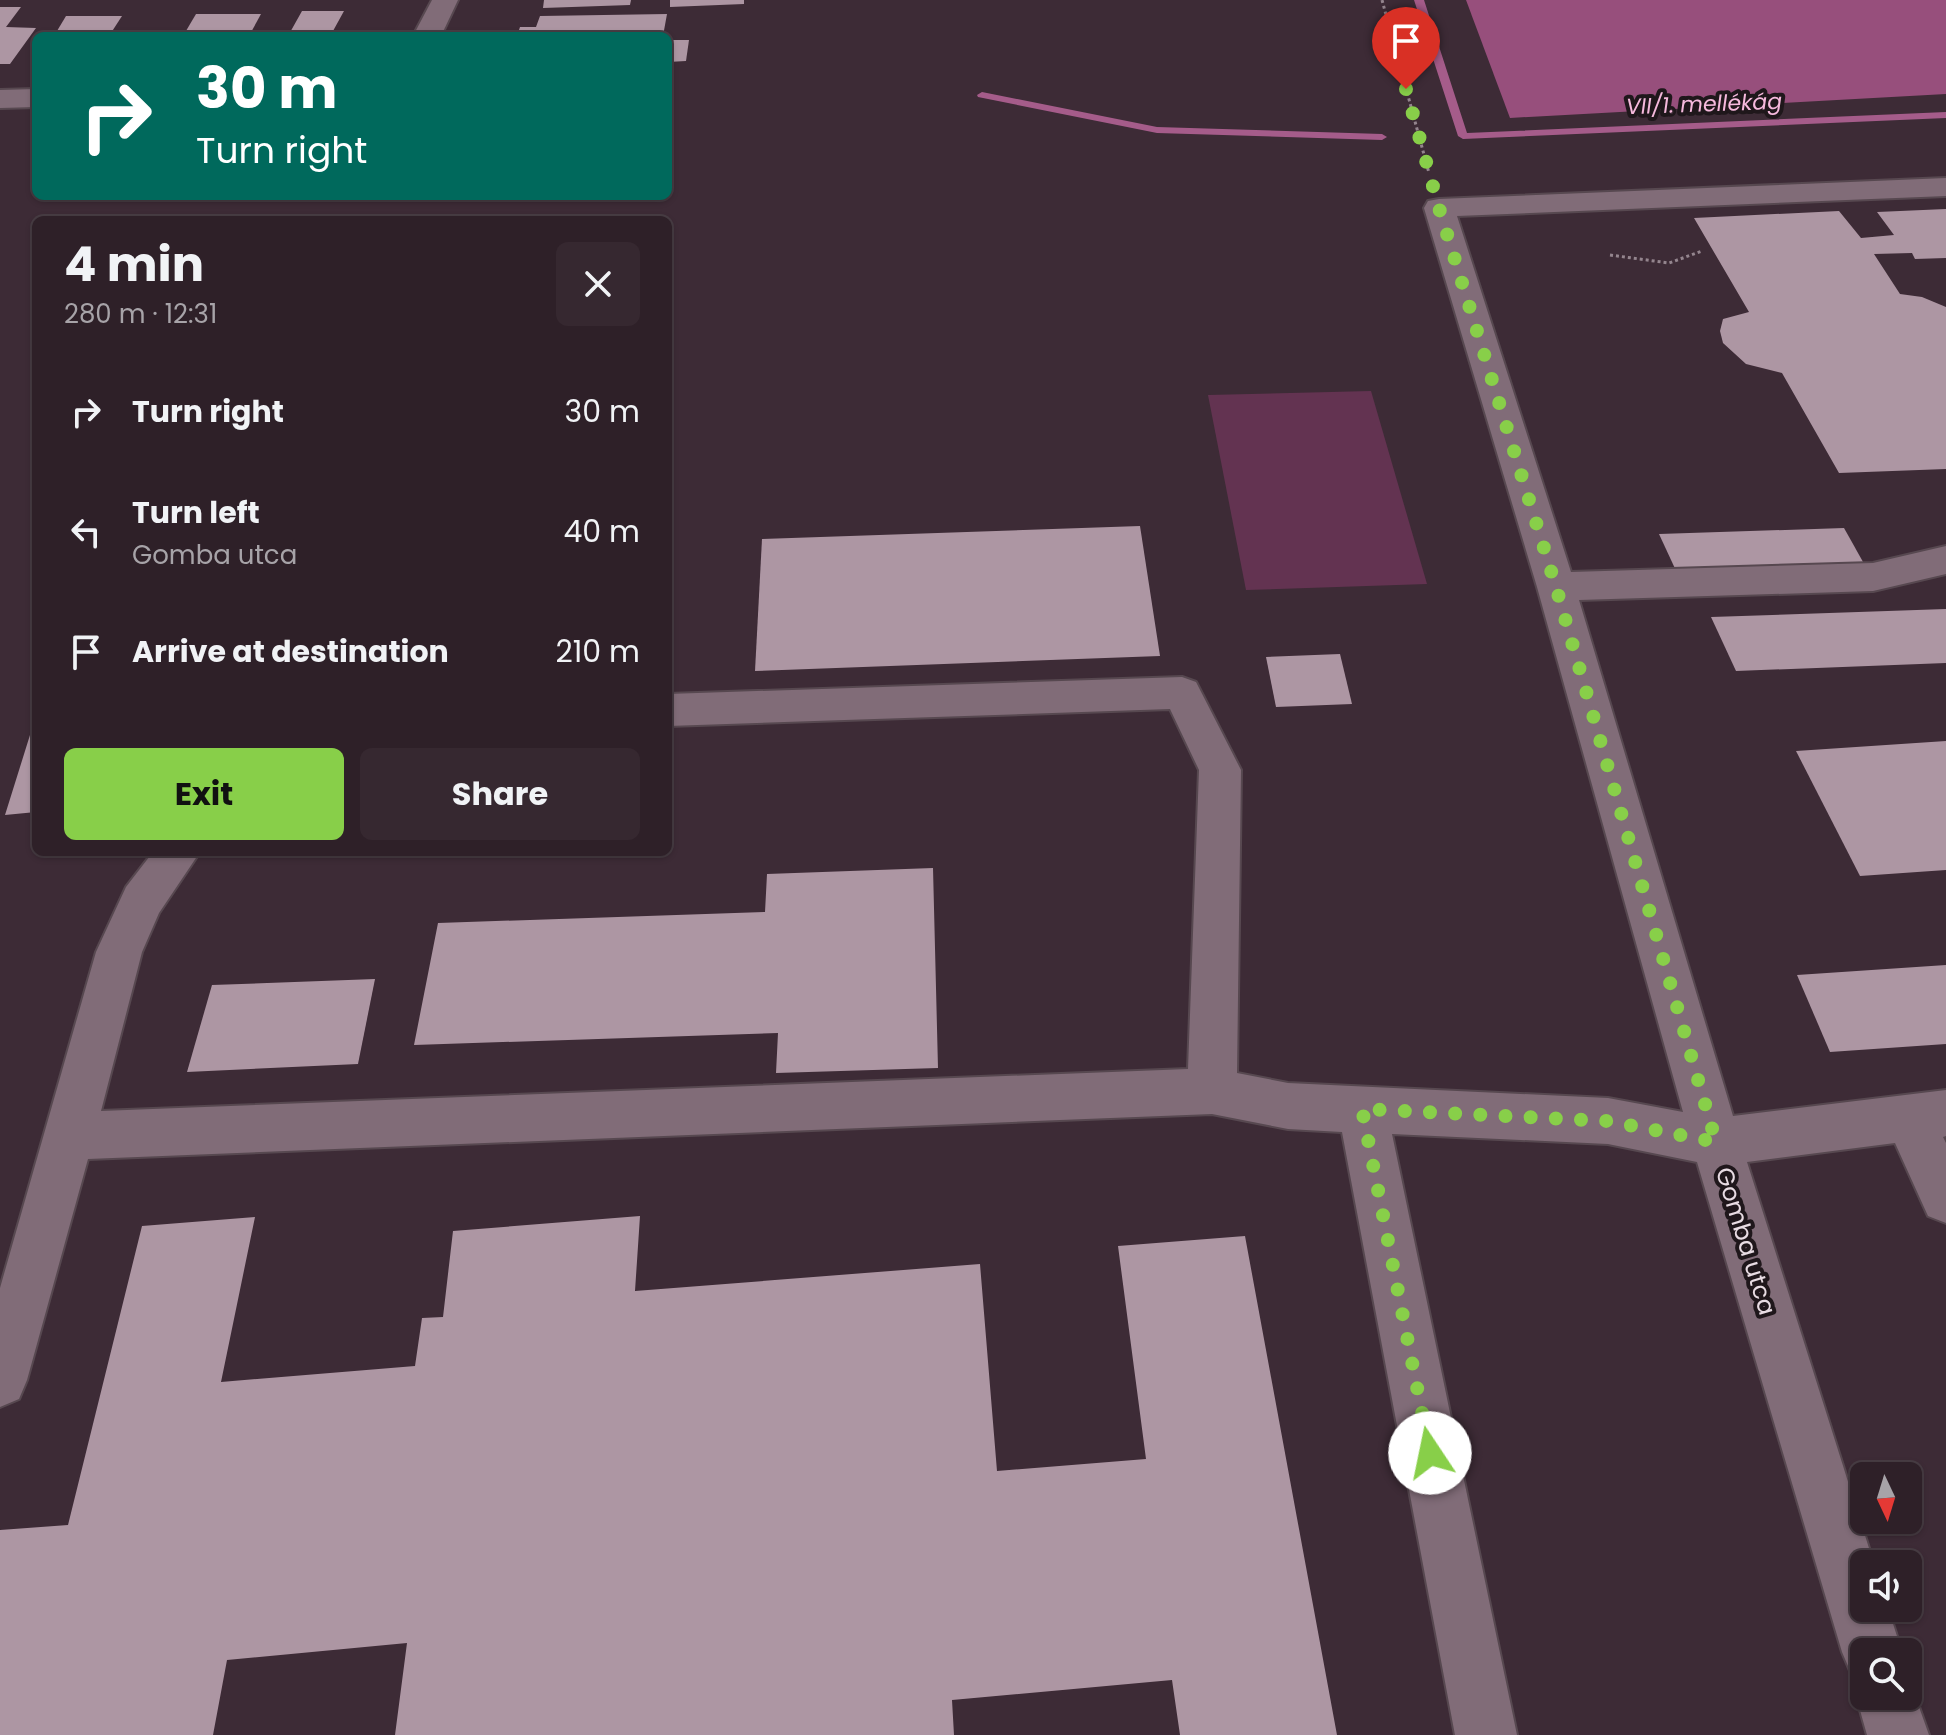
<!DOCTYPE html>
<html lang="en">
<head>
<meta charset="utf-8">
<style>
  :root { --surface:#2e2028; --page:#362830; --text:#f1f3f6; --muted:#a7a3a8; --line:#493e45; --accent:#88cf49 }
  body { margin:0; font-family:Poppins,sans-serif; background:var(--page); color:var(--text); height:100vh; display:flex; flex-direction:column; font-size:30px; white-space:nowrap }
  * { box-sizing:border-box; margin:0 }
  p { font-size:26px; color:var(--muted) }
  .icon { flex:none; width:44px; height:44px; fill:none; stroke:currentColor; stroke-width:2; stroke-linecap:round; stroke-linejoin:round }
  .map { position:relative; flex:1; overflow:hidden }
  .side { position:absolute; left:32px; top:216px; width:640px; height:640px; display:flex; flex-direction:column; background:var(--surface); border-radius:12px; box-shadow:0 2px 6px #0004,0 0 0 2px var(--line) }
  .side>* { flex:none }
  .guide { position:absolute; left:32px; top:32px; width:640px; height:168px; border-radius:12px; box-shadow:0 2px 6px #0004,0 0 0 2px var(--line); background:#00695c; color:#fff; overflow:hidden }
  .needle { width:52px; rotate:176deg }
  .buttons { position:absolute; left:1850px; top:1462px; display:grid; gap:16px }
  .buttons a { display:grid; place-items:center; width:72px; height:72px; border-radius:12px; background:var(--surface); box-shadow:0 2px 6px #0004,0 0 0 2px var(--line); font-size:40px }
  .pin { position:absolute; display:grid; place-items:center; width:68px; height:68px; color:#fff; margin:-82px -34px; border-radius:50% 50% 50% 0; rotate:-45deg; box-shadow:0 0 8px #0007 }
  .pin .icon { rotate:45deg }
  .me { position:absolute; width:88px; margin:-44px; rotate:349deg; stroke-linejoin:round; filter:drop-shadow(0 0 6px #0008) }
  .turn { display:flex; align-items:center; gap:28px; height:168px; padding:0 32px; font-size:36px }
  .turn .icon { width:104px; height:104px; stroke-width:2.5 }
  .turn b { display:block; font-size:56px; line-height:68px }
  .round { display:grid; place-items:center; flex:none; width:84px; height:84px; border-radius:12px; background:var(--page) }
  .headline { display:flex; align-items:center; justify-content:space-between; height:136px; padding:0 32px }
  h1 { font-size:48px; font-weight:700; line-height:60px }
  .primary-button { display:flex; gap:16px; margin-top:auto; padding:16px 32px }
  .primary-button a { flex:1; height:92px; border-radius:12px; background:var(--accent); color:#111; font-size:32px; font-weight:700; line-height:92px; text-align:center }
  .primary-button a+a { background:var(--page); color:var(--text) }
  ul { padding:0; list-style:none }
  li { display:flex; align-items:center; gap:24px; height:120px; padding:0 32px }
  li div { flex:1 }
  li b { display:block; font-size:30px }
  li em { font-style:normal }
  .map>svg:first-child { display:block }
  .green { fill:#633351 }
  .forest { fill:#974f7c }
  .lines { fill:none; stroke-linecap:round; stroke-linejoin:round }
  .stream { fill:#a55c8a; fill-rule:evenodd }
  .building { fill:#ad96a3 }
  .minor-casing { stroke:#574850; stroke-width:4 }
  .path { stroke:#94858e; stroke-width:3; stroke-dasharray:3 3; stroke-linecap:butt }
  .minor { fill:#816c78; fill-rule:evenodd }
  .route { stroke:#88cf49; stroke-width:14; stroke-dasharray:0 25.2 }
  .labels { text-anchor:middle; dominant-baseline:central; stroke-width:8; stroke-linejoin:round; paint-order:stroke }
  .far-water-label { font-size:22px; font-style:italic; fill:#f6b9dd; stroke:#1f171b }
  .street-label { font-size:24px; fill:#e8dce3; stroke:#1f171b }
</style>
</head>
<body>
<div class="map">
<svg width="1946" height="1735" viewBox="0 0 1946 1735">
  <rect width="100%" height="100%" fill="#3d2b36"/>
  <polygon class="green" points="1371,391 1427,584 1246,590 1208,395"/>
  <polygon class="forest" points="1466,0 1946,0 1946,94 1510,118"/>
  <g class="lines">
    <g class="stream">
      <polygon points="1414,0 1424,0 1467,133 1946,112 1946,118 1463,139 1458,136"/>
      <polygon points="982,92 1157,127 1382,134 1387,137 1382,140 1157,133 978,97 977,95"/>
    </g>
  </g>
  <g class="building">
    <polygon points="544,0 631,0 630,5 543,8"/>
    <polygon points="670,0 744,0 744,4 670,7"/>
    <polygon points="0,7 21,7 6,27 36,28 10,64 0,64"/>
    <polygon points="302,11 344,11 333,31 350,31 348,36 288,36"/>
    <polygon points="196,14 261,14 249,36 183,36"/>
    <polygon points="667,14 663,36 517,36 520,27 536,27 540,16"/>
    <polygon points="66,16 122,16 109,36 54,36"/>
    <polygon points="668,40 689,40 686,61 668,62"/>
    <polygon points="1946,209 1946,258 1915,259 1912,253 1874,254 1900,294 1922,297 1946,307 1946,469 1839,473 1782,373 1746,364 1723,343 1720,331 1723,319 1749,312 1694,218 1839,211 1861,238 1894,235 1877,212"/>
    <polygon points="1140,526 1160,656 755,671 762,539"/>
    <polygon points="1844,528 1867,569 1678,575 1659,534"/>
    <polygon points="1946,609 1946,663 1736,671 1711,617"/>
    <polygon points="1340,654 1352,704 1276,707 1266,657"/>
    <polygon points="35,719 36,812 5,815"/>
    <polygon points="1946,741 1946,870 1860,876 1796,751"/>
    <polygon points="933,868 938,1068 776,1073 778,1033 414,1045 438,923 765,912 767,874"/>
    <polygon points="1946,965 1946,1044 1830,1052 1797,975"/>
    <polygon points="375,979 358,1064 187,1072 212,985"/>
    <polygon points="640,1216 635,1291 980,1264 997,1471 1146,1459 1118,1246 1245,1236 1337,1735 1180,1735 1172,1680 952,1700 954,1735 395,1735 407,1643 227,1660 213,1735 0,1735 0,1530 68,1525 142,1226 255,1217 221,1382 415,1366 422,1318 443,1317 453,1231"/>
  </g>
  <g class="lines">
    <defs>
      <g id="minor">
        <polygon points="432,0 458,0 441,36 413,36"/>
        <polygon points="36,89 36,107 0,108 0,90"/>
        <polygon points="1946,178 1946,196 1457,216 1571,572 1873,563 1946,546 1946,574 1873,591 1579,600 1733,1116 1946,1090 1946,1136 1943,1137 1946,1143 1946,1223 1928,1216 1895,1143 1747,1162 1874,1564 1864,1564 1864,1608 1888,1608 1902,1652 1864,1652 1864,1696 1908,1696 1908,1676 1929,1735 1867,1735 1856,1696 1863,1678 1851,1673 1842,1652 1697,1162 1608,1144 1392,1134 1517,1735 1455,1735 1342,1132 1288,1129 1212,1114 88,1159 27,1380 19,1399 0,1407 0,1288 96,952 126,887 153,852 200,852 159,913 142,952 101,1111 1188,1069 1199,770 1170,709 668,726 668,694 1182,677 1196,682 1241,770 1237,1073 1288,1083 1608,1098 1683,1112 1537,587 1424,208 1428,201 1439,199"/>
      </g>
    </defs>
    <use href="#minor" class="minor-casing"/>
    <g class="path">
      <polyline points="1382,0 1429,173"/>
      <polyline points="1610,255 1669,263 1702,251"/>
    </g>
    <use href="#minor" class="minor"/>
  </g>
  <g class="lines">
    <polyline class="route" points="1406,89 1439,208 1556,587 1716,1142 1608,1121 1362,1109 1430,1453"/>
  </g>
  <g class="labels">
    <g class="far-water-label">
      <text transform="translate(1704 104) rotate(-2)">VII/1. mellékág</text>
    </g>
    <g class="street-label">
      <text transform="translate(1746 1241) rotate(73)">Gomba utca</text>
    </g>
  </g>
</svg>
<div class="buttons">
<a><svg class="needle" viewBox="-14 -14 28 28"><path d="M0-13l5 13h-10z" fill="#e53935"/><path d="M0 13l5-13h-10z" fill="#a7a3a8"/></svg></a>
<a><svg class="icon" aria-label="sound" viewBox="0 0 24 24"><path d="M4 9h4l5-4v14l-5-4H4zM17 9q2 3 0 6"/></svg></a>
<a><svg class="icon" aria-label="search" viewBox="0 0 24 24"><circle cx="10" cy="10" r="6"/><path d="M15 15l6 6"/></svg></a>
</div>
<div class="pin" style="left:1406px;top:89px;background:#d93025"><svg class="icon" aria-label="arrive" viewBox="0 0 24 24"><path d="M6 21V4h12l-3 4 3 4H6"/></svg></div>
<svg class="me" style="left:1430px;top:1453px" viewBox="-20 -20 40 40"><circle r="19" fill="#fff"/><path d="M0-13L10 11 0 6-10 11z" fill="#88cf49"/></svg>
<div class="guide">
<div class="turn"><svg class="icon" aria-label="right" viewBox="0 0 24 24"><path d="M7 20v-9h11M14 6l5 5-5 5"/></svg><div><b>30 m</b>Turn right</div></div>
</div>
<section class="side">
<div class="headline"><div><h1>4 min</h1><p>280 m · 12:31</p></div><a class="round"><svg class="icon" aria-label="close" viewBox="0 0 24 24"><path d="M6 6l12 12M18 6L6 18"/></svg></a></div>
<ul>
<li><svg class="icon" aria-label="right" viewBox="0 0 24 24"><path d="M7 20v-9h11M14 6l5 5-5 5"/></svg><div><b>Turn right</b></div><em>30 m</em></li>
<li><svg class="icon" aria-label="left" viewBox="0 0 24 24"><path d="M17 20v-9H6M10 6l-5 5 5 5"/></svg><div><b>Turn left</b><p>Gomba utca</p></div><em>40 m</em></li>
<li><svg class="icon" aria-label="arrive" viewBox="0 0 24 24"><path d="M6 21V4h12l-3 4 3 4H6"/></svg><div><b>Arrive at destination</b></div><em>210 m</em></li>
</ul>
<div class="primary-button"><a>Exit</a><a>Share</a></div>
</section>
</div>
</body>
</html>
